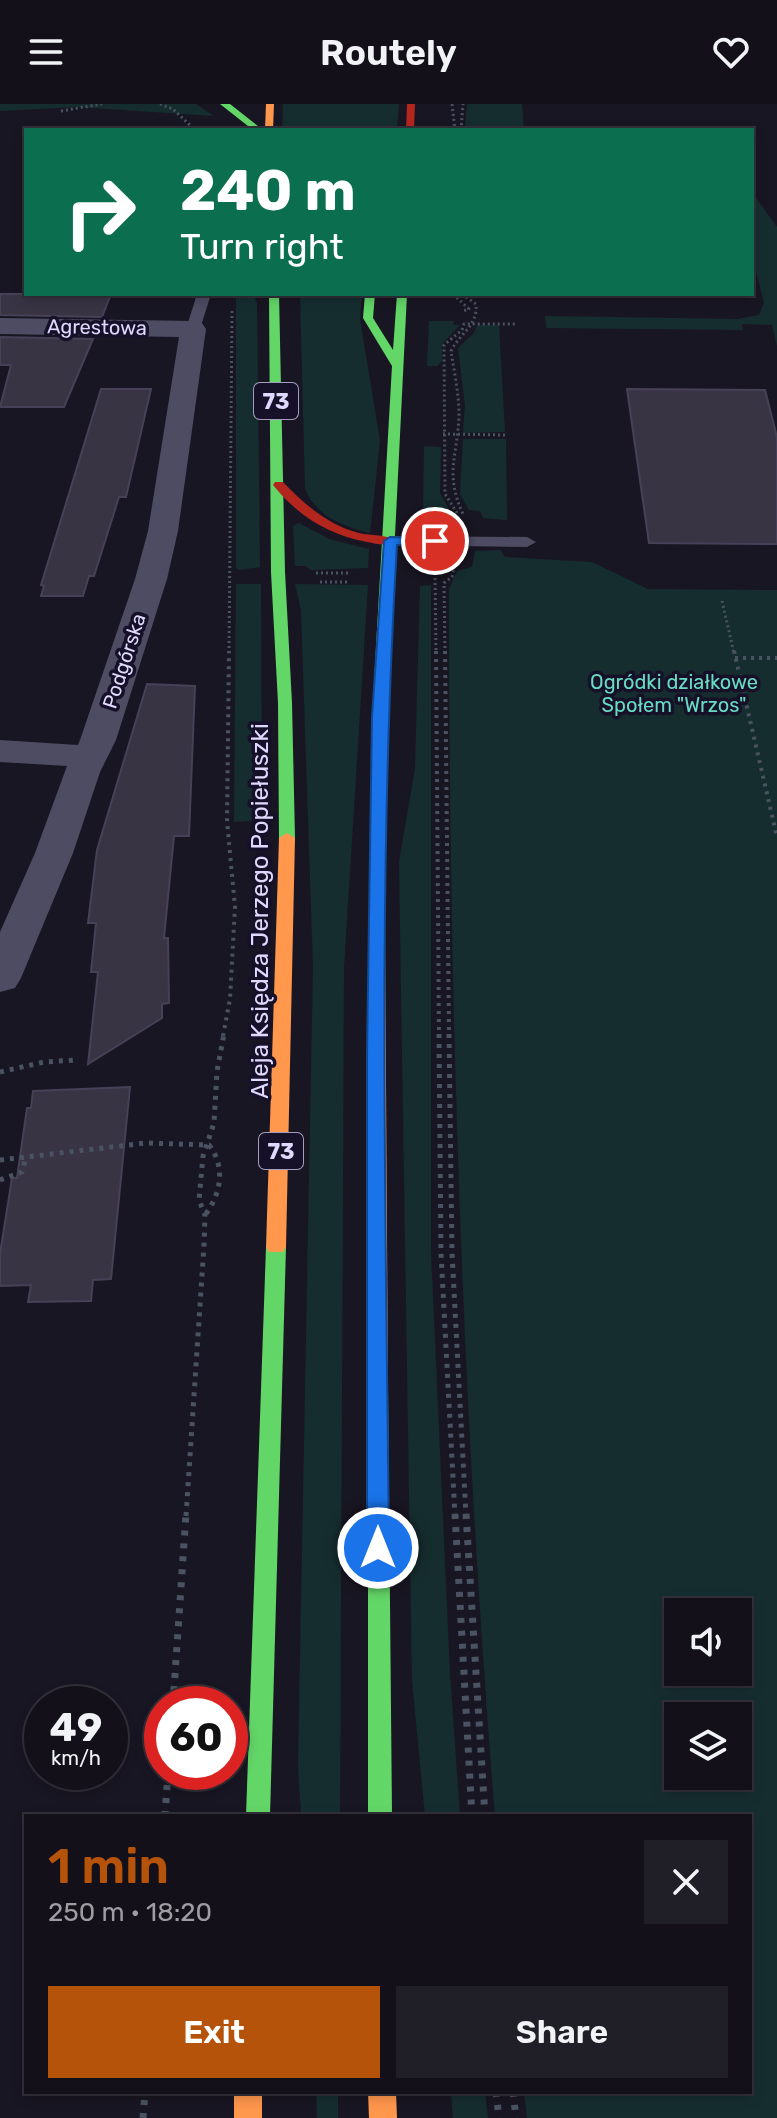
<!DOCTYPE html>
<html lang="en">
<head>
<meta charset="utf-8">
<style>
  :root { --surface:#13101a; --page:#201e27; --text:#f1f3f6; --muted:#9d9da2; --line:#323039; --accent:#b45309 }
  body { margin:0; font-family:Rubik,sans-serif; background:var(--page); color:var(--text); height:100vh; display:flex; flex-direction:column; font-size:30px; white-space:nowrap }
  * { box-sizing:border-box; margin:0 }
  p { font-size:26px; color:var(--muted) }
  .icon { flex:none; width:44px; height:44px; fill:none; stroke:currentColor; stroke-width:2; stroke-linecap:round; stroke-linejoin:round }
  .map { position:relative; flex:1; overflow:hidden }
  .side { position:absolute; left:24px; top:1710px; width:728px; height:280px; display:flex; flex-direction:column; background:var(--surface); border-radius:0px; box-shadow:0 4px 12px #0003,0 0 0 2px var(--line) }
  .side>* { flex:none }
  .banner { position:absolute; left:24px; top:24px; width:730px; height:168px; border-radius:0px; box-shadow:0 4px 12px #0003,0 0 0 2px var(--line); background:#0b6e4f; color:#fff; overflow:hidden }
  .fabs { position:absolute; left:664px; top:1494px; display:grid; gap:16px }
  .fabs a { display:grid; place-items:center; width:88px; height:88px; border-radius:0px; background:var(--surface); box-shadow:0 4px 12px #0003,0 0 0 2px var(--line); font-size:40px }
  .speed { position:absolute; left:24px; top:1582px; display:flex; gap:16px; font-size:40px; font-weight:700; text-align:center }
  .speed>* { display:grid; place-content:center; width:104px; height:104px; border-radius:50%; background:var(--surface); box-shadow:0 4px 12px #0003,0 0 0 2px var(--line); line-height:1 }
  .speed small { font-size:20px; font-weight:400 }
  .speed .limit { border:12px solid #d22; background:#fff; color:#111 }
  .pin { position:absolute; display:grid; place-items:center; width:68px; height:68px; color:#fff; margin:-34px; border:4px solid #fff; border-radius:50%; box-shadow:0 2px 8px #0007 }
  .me { position:absolute; width:88px; margin:-44px; rotate:0deg; stroke-linejoin:round; filter:drop-shadow(0 0 6px #0008) }
  .turn { display:flex; align-items:center; gap:28px; height:168px; padding:0 24px; font-size:36px }
  .turn .icon { width:104px; height:104px; stroke-width:2.5 }
  .turn b { display:block; font-size:56px; line-height:68px }
  .round { display:grid; place-items:center; flex:none; width:84px; height:84px; border-radius:0px; background:var(--page) }
  .headline { display:flex; align-items:center; justify-content:space-between; height:136px; padding:0 24px }
  h1 { font-size:48px; font-weight:600; line-height:60px; color:var(--accent) }
  .button { display:flex; gap:16px; margin-top:auto; padding:16px 24px }
  .button a { flex:1; height:92px; border-radius:0px; background:var(--accent); color:#fff; font-size:32px; font-weight:600; line-height:92px; text-align:center }
  .button a+a { background:var(--page); color:var(--text) }
  header { display:flex; justify-content:space-between; align-items:center; height:104px; padding:0 24px; background:var(--surface); font-size:36px; font-weight:600 }
  .map>svg:first-child { display:block }
  .green { fill:#162d2f; fill-rule:evenodd }
  .building { fill:#383444; stroke:#464156; stroke-width:2 }
  .lines { fill:none; stroke-linecap:round; stroke-linejoin:round }
  .path-far3 { stroke:#495361; stroke-width:3; stroke-dasharray:2 3; stroke-linecap:butt }
  .path-far2 { stroke:#495361; stroke-width:4; stroke-dasharray:3 5; stroke-linecap:butt }
  .path-far1 { stroke:#495361; stroke-width:5; stroke-dasharray:4 6; stroke-linecap:butt }
  .path { stroke:#495361; stroke-width:7; stroke-dasharray:5 8; stroke-linecap:butt }
  .lane { fill:#4e4c63; fill-rule:evenodd }
  .street { fill:#4e4c63; fill-rule:evenodd }
  .fast { fill:#63d668; fill-rule:evenodd }
  .slow { fill:#ff974d; fill-rule:evenodd }
  .jam { fill:#b3261e; fill-rule:evenodd }
  .route { fill:#1a73e8; stroke:#114b97; stroke-width:2 }
  .labels { text-anchor:middle; dominant-baseline:central; stroke-width:7; stroke-linejoin:round; paint-order:stroke }
  .far-street-label { font-size:20px; fill:#dfdafd; stroke:#161128 }
  .far-park-label { font-size:20px; fill:#68dbc3; stroke:#161128 }
  .shield { fill:#161128; stroke:#a39ebd; stroke-width:2 }
  .shield-label { font-size:22px; font-weight:bold; fill:#dfdafd }
  .street-label { font-size:24px; fill:#dfdafd; stroke:#161128 }
</style>
</head>
<body>
<header><svg class="icon" aria-label="menu" viewBox="0 0 24 24"><path d="M4 6h16M4 12h16M4 18h16"/></svg>Routely<svg class="icon" aria-label="heart" viewBox="0 0 24 24"><path d="M12 20l-8-8c-3-5 5-10 8-4 3-6 11-1 8 4z"/></svg></header>
<div class="map">
<svg width="777" height="2014" viewBox="0 0 777 2014">
  <rect width="100%" height="100%" fill="#191623"/>
  <g class="green">
    <polygon points="0,0 196,0 214,12 77,3 0,7"/>
    <polygon points="283,0 399,0 397,26 282,26"/>
    <polygon points="467,0 522,0 524,26 465,26"/>
    <polygon points="752,88 777,123 777,242 772,221 742,220 743,226 546,224 545,212 738,215 759,211 764,199 752,153"/>
    <polygon points="236,190 253,190 257,199 260,463 240,466 236,464"/>
    <path d="M 300,190 L 362,190 L 360,215 L 380,337 L 370,429 C 344,423 315,412 305,384 Z"/>
    <polygon points="429,217 454,217 453,221 460,221 442,240 442,256 438,262 427,262"/>
    <polygon points="477,221 499,221 505,328 463,329 465,301 458,244 474,229"/>
    <polygon points="463,335 506,335 507,416 483,414 480,407 469,406 460,390"/>
    <polygon points="424,342 441,343 440,389 456,418 454,426 433,422 423,415"/>
    <polygon points="299,419 329,435 369,445 368,464 311,466 306,462 295,462 293,422"/>
    <path d="M 501,446 L 505,453 L 592,458 L 648,485 L 777,486 L 777,2014 L 527,2014 L 524,1988 L 750,1988 L 750,1712 L 495,1712 C 462,1304 449,894 449,485 L 457,467 L 472,463 L 475,447 ZM 678,1508 L 738,1508 L 738,1568 L 678,1568 ZM 678,1612 L 738,1612 L 738,1672 L 678,1672 Z"/>
    <polygon points="236,480 261,480 262,716 234,718"/>
    <polygon points="295,480 368,481 344,863 340,1712 301,1712 298,1661 313,862 301,506"/>
    <polygon points="431,481 431,1149 450,1570 460,1712 425,1712 412,1577 399,758 415,665 420,482"/>
    <polygon points="316,1988 338,1988 338,2014 317,2014"/>
    <polygon points="451,1988 485,1988 488,2014 453,2014"/>
  </g>
  <g class="building">
    <polygon points="0,190 111,190 102,213 0,211"/>
    <polygon points="0,233 93,235 64,303 0,303 11,261 0,261"/>
    <polygon points="101,285 151,285 126,393 119,393 94,472 89,472 83,492 41,492 44,482 41,481"/>
    <polygon points="627,285 765,286 777,333 777,440 649,439"/>
    <polygon points="147,580 195,582 189,732 174,732 164,834 168,834 169,899 162,900 162,914 88,960 98,868 91,868 96,819 88,819 97,746"/>
    <polygon points="130,983 111,1175 93,1176 91,1197 28,1198 31,1181 0,1182 0,1150 12,1074 17,1074 27,1004 31,1004 33,987"/>
  </g>
  <g class="lines">
    <g class="path-far3">
      <polyline points="160,0 173,5 195,26"/>
      <polyline points="452,0 455,26"/>
      <polyline points="61,7 102,0"/>
      <polyline points="461,26 463,0"/>
      <polyline points="453,190 469,205 463,207"/>
      <path d="M 462,190 L 476,200 C 478,222 460,229 451,247 C 454,267 459,290 459,310 C 458,351 444,369 463,410"/>
      <polyline points="443,330 505,331"/>
      <polyline points="457,409 445,390 444,241 462,226 464,220 517,220"/>
      <polyline points="316,469 350,469"/>
      <polyline points="435,469 436,549"/>
      <polyline points="320,478 350,478"/>
      <polyline points="722,497 734,549"/>
      <polyline points="229,549 232,207"/>
      <polyline points="445,549 444,479 452,473 454,463"/>
    </g>
    <g class="path-far2">
      <polyline points="436,547 439,932"/>
      <polyline points="445,547 449,932"/>
      <polyline points="734,547 777,733"/>
      <polyline points="735,554 777,554"/>
      <polyline points="223,932 230,895 235,803 227,717 229,547"/>
    </g>
    <g class="path-far1">
      <polyline points="439,930 441,1149 455,1412"/>
      <polyline points="449,930 452,1149 466,1412"/>
      <polyline points="0,968 44,958 76,956"/>
      <path d="M 0,1056 L 146,1039 L 209,1041 C 226,1063 221,1090 205,1111"/>
      <polyline points="0,1076 22,1068 26,1053"/>
      <polyline points="186,1412 204,1141 205,1111 199,1096 203,1052 214,1019 217,967 224,930"/>
    </g>
    <g class="path">
      <polyline points="455,1410 472,1712"/>
      <polyline points="466,1410 485,1712"/>
      <polyline points="173,1600 186,1410"/>
      <polyline points="165,1712 168,1668"/>
      <polyline points="496,1988 499,2014"/>
      <polyline points="513,1988 516,2014"/>
      <polyline points="143,2014 145,1988"/>
    </g>
    <g class="lane">
      <polygon points="197,190 211,190 200,225 193,229 186,225"/>
      <polygon points="390,432 527,433 536,438 527,443 384,441 381,437 384,433"/>
    </g>
    <polygon class="street" points="0,214 193,217 202,219 206,225 178,427 167,475 116,636 100,668 73,749 21,874 15,884 0,888 0,828 35,749 67,662 0,658 0,636 78,641 80,636 135,475 148,427 179,233 0,230"/>
    <g class="fast">
      <polygon points="220,0 230,0 263,26 253,26"/>
      <polygon points="269,190 279,190 285,468 292,599 295,734 287,739 279,734 278,599 271,468"/>
      <polygon points="365,190 375,190 373,214 393,246 397,190 407,190 386,613 385,824 377,829 369,824 372,613 392,262 363,214"/>
      <polygon points="276,1136 283,1138 286,1143 270,1712 246,1712 266,1143 269,1138"/>
      <polygon points="378,1279 385,1281 388,1287 392,1712 368,1712 368,1287 371,1281"/>
    </g>
    <g class="slow">
      <polygon points="266,0 274,0 273,26 265,26"/>
      <polygon points="287,729 295,734 286,1143 283,1148 269,1148 266,1143 279,734"/>
      <polygon points="377,819 385,824 388,1287 385,1293 378,1295 371,1293 368,1287 369,824"/>
      <rect x="234" y="1988" width="28" height="26"/>
      <polygon points="368,1988 396,1988 397,2014 369,2014"/>
    </g>
    <g class="jam">
      <polygon points="407,0 415,0 414,26 406,26"/>
      <path d="M 275,378 L 283,378 C 305,401 328,421 359,429 C 371,432 387,430 396,437 C 388,443 377,440 367,438 C 328,431 297,411 273,381 Z"/>
    </g>
  </g>
  <path class="route" d="M 390,433 L 435,434 L 441,437 L 435,441 L 397,441 C 377,775 386,1110 389,1444 L 386,1451 L 378,1454 L 370,1451 L 367,1444 L 367,950 L 372,613 L 384,437 Z"/>
  <g class="labels">
    <g class="far-street-label">
      <text transform="translate(97 223) rotate(1)">Agrestowa</text>
      <text transform="translate(124 557) rotate(-72)">Podgórska</text>
    </g>
    <g class="far-park-label">
      <text x="674" y="578">Ogródki działkowe<tspan x="674" dy="23">Społem "Wrzos"</tspan></text>
    </g>
    <g class="shield">
      <rect x="254" y="279" width="44" height="36" rx="6"/>
      <rect x="259" y="1029" width="44" height="36" rx="6"/>
    </g>
    <g class="shield-label">
      <text x="276" y="297">73</text>
      <text x="281" y="1047">73</text>
    </g>
    <g class="street-label">
      <text transform="translate(260 807) rotate(-90)">Aleja Księdza Jerzego Popiełuszki</text>
    </g>
  </g>
</svg>
<div class="fabs">
<a><svg class="icon" aria-label="sound" viewBox="0 0 24 24"><path d="M4 9h4l5-4v14l-5-4H4zM17 9q2 3 0 6"/></svg></a>
<a><svg class="icon" aria-label="layers" viewBox="0 0 24 24"><path d="M12 4l9 5-9 5-9-5zM3 14l9 5 9-5"/></svg></a>
</div>
<div class="speed"><div>49<small>km/h</small></div><div class="limit">60</div></div>
<div class="pin" style="left:435px;top:437px;background:#d93025"><svg class="icon" aria-label="arrive" viewBox="0 0 24 24"><path d="M6 21V4h12l-3 4 3 4H6"/></svg></div>
<svg class="me" style="left:378px;top:1444px" viewBox="-20 -20 40 40"><circle r="17" fill="#1a73e8" stroke="#fff" stroke-width="3"/><path d="M0-11L8 9 0 5-8 9z" fill="#fff"/></svg>
<div class="banner">
<div class="turn"><svg class="icon" aria-label="right" viewBox="0 0 24 24"><path d="M7 20v-9h11M14 6l5 5-5 5"/></svg><div><b>240 m</b>Turn right</div></div>
</div>
<section class="side">
<div class="headline"><div><h1>1 min</h1><p>250 m · 18:20</p></div><a class="round"><svg class="icon" aria-label="close" viewBox="0 0 24 24"><path d="M6 6l12 12M18 6L6 18"/></svg></a></div>
<div class="button"><a>Exit</a><a>Share</a></div>
</section>
</div>
</body>
</html>
